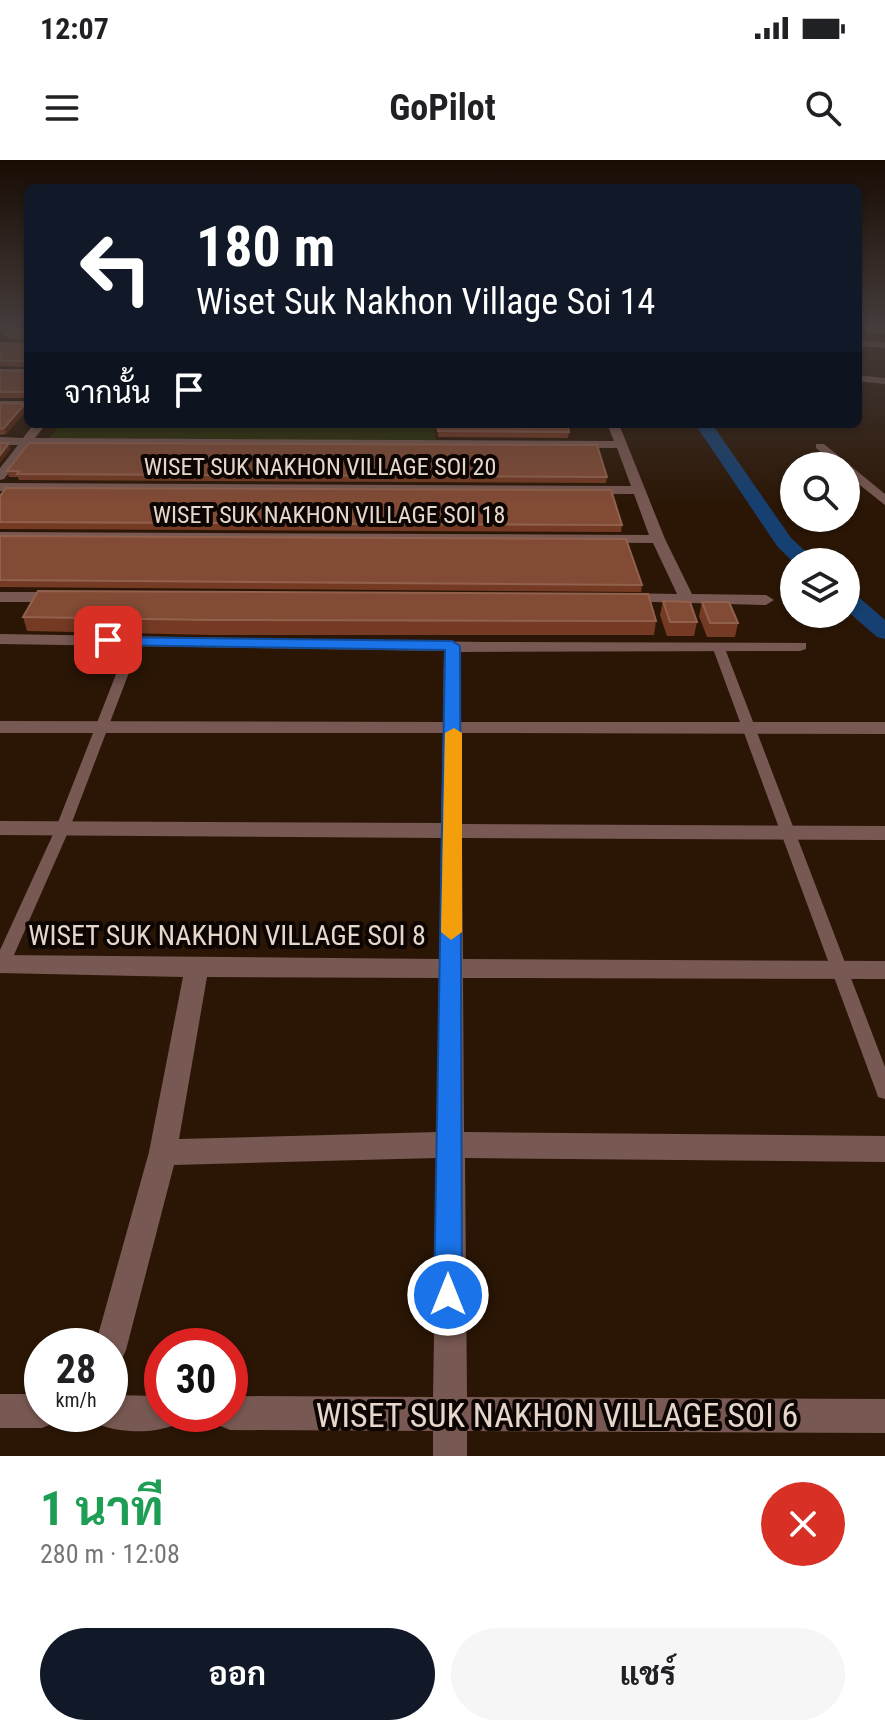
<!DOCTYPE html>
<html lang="th">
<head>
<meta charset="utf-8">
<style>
  :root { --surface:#fff; --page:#f6f6f6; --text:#202124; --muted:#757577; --accent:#111827 }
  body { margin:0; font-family:"Roboto Condensed",Sarabun,sans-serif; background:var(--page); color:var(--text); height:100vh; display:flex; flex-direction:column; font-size:30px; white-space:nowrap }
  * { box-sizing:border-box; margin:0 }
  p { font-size:26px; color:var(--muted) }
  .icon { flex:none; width:44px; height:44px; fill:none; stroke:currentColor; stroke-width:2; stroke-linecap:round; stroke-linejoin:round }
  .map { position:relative; height:1296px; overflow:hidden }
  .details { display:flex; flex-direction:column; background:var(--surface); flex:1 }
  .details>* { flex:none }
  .guide { position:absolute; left:24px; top:24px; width:838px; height:244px; border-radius:12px; box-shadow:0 2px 6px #0004; background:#111827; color:#fff; overflow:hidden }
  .tools { position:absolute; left:780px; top:292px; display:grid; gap:16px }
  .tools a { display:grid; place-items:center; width:80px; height:80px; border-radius:50%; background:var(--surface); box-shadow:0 2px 6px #0004; font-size:40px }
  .speed { position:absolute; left:24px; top:1168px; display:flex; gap:16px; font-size:40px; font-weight:700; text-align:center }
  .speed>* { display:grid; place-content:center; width:104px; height:104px; border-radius:50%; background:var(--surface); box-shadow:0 2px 6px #0004; line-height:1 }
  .speed small { font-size:20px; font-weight:400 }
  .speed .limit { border:12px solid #d22; background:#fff; color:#111 }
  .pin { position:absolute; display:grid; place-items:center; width:68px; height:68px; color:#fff; margin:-34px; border-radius:16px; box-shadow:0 4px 12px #0006 }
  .me { position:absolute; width:88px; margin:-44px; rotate:0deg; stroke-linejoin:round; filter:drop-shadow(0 0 6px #0008) }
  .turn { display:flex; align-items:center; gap:28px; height:168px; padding:0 40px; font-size:36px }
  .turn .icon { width:104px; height:104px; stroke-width:2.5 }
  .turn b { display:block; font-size:56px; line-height:68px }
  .then { display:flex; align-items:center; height:76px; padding:0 40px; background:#0003; gap:16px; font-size:30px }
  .round { display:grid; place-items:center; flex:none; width:84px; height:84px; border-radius:42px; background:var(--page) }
  .summary { display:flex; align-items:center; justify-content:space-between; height:136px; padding:0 40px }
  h1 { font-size:48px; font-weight:700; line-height:60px; color:#1e9e55 }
  .action { display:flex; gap:16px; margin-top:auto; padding:16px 40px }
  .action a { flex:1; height:92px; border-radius:48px; background:var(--accent); color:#fff; font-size:32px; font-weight:700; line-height:92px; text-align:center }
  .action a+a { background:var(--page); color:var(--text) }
  .status { display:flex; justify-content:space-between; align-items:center; height:56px; padding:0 40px; background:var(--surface); direction:ltr }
  .status svg { height:22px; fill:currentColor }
  header { display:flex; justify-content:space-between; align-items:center; height:104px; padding:0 40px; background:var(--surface); font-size:36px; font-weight:700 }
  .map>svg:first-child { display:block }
  .green { fill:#262c03 }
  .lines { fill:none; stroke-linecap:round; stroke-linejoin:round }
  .canal { fill:#154071; fill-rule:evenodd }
  .service { fill:#785852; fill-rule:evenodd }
  .minor { fill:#785852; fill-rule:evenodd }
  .tertiary { fill:#785852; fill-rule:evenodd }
  .wall { fill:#753a23 }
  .shaded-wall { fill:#53240f }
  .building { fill:#824b35; stroke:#91614d; stroke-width:2 }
  .route { fill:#1a73e8; stroke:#114b97; stroke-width:2 }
  .slow { fill:#f59e0b }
  .labels { text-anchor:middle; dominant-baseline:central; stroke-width:8; stroke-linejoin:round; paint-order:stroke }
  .far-street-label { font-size:24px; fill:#e6d7cc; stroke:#0d0501 }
  .street-label { font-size:28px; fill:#e6d7cc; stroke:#0d0501 }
  .near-street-label { font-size:34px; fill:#e6d7cc; stroke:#0d0501 }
</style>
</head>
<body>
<div class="status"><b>12:07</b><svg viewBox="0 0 49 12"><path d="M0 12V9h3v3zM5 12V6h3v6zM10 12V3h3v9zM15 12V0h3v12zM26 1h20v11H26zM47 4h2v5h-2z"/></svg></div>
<header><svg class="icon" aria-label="menu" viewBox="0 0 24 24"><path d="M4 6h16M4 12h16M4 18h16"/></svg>GoPilot<svg class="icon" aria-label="search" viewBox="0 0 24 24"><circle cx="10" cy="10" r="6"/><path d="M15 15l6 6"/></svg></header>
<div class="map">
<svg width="885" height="1296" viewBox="0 0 885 1296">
  <rect width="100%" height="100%" fill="#2b1605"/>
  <polygon class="green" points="60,264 435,264 436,283 47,281"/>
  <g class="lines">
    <g class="canal">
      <polygon points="695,264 712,264 791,378 817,402 794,403 777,386"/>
      <polygon points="846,431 854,433 885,460 885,479 877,477 846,450"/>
    </g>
    <g class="service">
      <polygon points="135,478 141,481 69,670 10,804 8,809 0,810 0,790 55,670 129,481"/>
      <polygon points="718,483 724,486 885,907 885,939 878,937 876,931 712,486"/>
    </g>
    <g class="minor">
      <polygon points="858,165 885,168 885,174 858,170"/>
      <polygon points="858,180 885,182 885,188 858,186"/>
      <rect x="0" y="182" width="28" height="6"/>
      <rect x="0" y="209" width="28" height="6"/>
      <polygon points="858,215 885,218 885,224 858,221"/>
      <rect x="0" y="241" width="28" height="6"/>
      <polygon points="34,264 46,264 35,278 614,281 607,264 619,264 665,379 692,434 766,435 774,440 766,445 617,441 614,438 622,433 677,434 653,383 0,380 0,372 649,375 634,334 0,331 0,323 631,326 617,288 30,285 4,319 0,320 0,308 18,285 0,285 0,277 23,278"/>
      <polygon points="816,284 824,284 885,334 885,345 846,314 846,306 837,306 816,288"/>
      <polygon points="0,432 62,432 70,437 62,442 0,442"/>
      <path d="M 0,474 L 483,482 L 806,483 L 806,489 L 800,491 L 460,492 L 461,562 L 885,562 L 885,574 L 461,573 L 462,664 L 885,666 L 885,680 L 462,678 L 463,799 L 885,801 L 885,819 L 463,818 L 464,972 L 885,976 L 885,1002 L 465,998 L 467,1237 L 885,1239 L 885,1273 L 467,1271 L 467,1296 L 433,1296 L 433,1271 L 230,1270 L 218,1265 L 214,1254 L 230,1254 L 230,1236 L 433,1237 L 437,998 L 174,1005 L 126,1190 L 121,1201 L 110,1206 L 110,1186 L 95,1186 L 149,992 L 183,817 L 0,813 L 0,795 L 440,799 L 441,678 L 0,675 L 0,661 L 441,663 L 443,573 L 0,573 L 0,561 L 443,562 L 444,491 L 0,484 ZM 207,817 L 439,818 L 437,972 L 179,979 Z"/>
      <polygon points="0,1234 42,1234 42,1254 58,1254 54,1263 42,1268 0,1268"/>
      <path d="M 110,1235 L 162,1236 L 162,1254 L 178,1254 L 174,1265 C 153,1274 119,1273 98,1264 L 94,1254 L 110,1254 Z"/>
    </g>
    <polygon class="tertiary" points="7,165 19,165 0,173 0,167"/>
  </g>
  <g class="wall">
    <polygon points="28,169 28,238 0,238 0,210 26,212 28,207 0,206 0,185 27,186 28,180 7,179 5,174"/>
    <polygon points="0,243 25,244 27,250 6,274 0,275"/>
    <polygon points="437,264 569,272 568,278 438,277"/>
    <polygon points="7,311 607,317 606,323 19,320 18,317 9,317"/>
    <polygon points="0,336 622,365 621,372 0,369"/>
    <polygon points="0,376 642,425 641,432 0,427"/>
    <polygon points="663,441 697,462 694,476 667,476 660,455"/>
    <polygon points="702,442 738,463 735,477 707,477 699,456"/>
    <polygon points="23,457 656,461 654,475 214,475 27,471"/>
  </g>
  <g class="shaded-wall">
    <polygon points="25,244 27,250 6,274 4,268"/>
    <polygon points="9,283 11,289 0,303 0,295"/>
  </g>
  <g class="building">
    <polygon points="11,169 28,169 28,175 5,174"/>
    <polygon points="28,178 28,201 0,201 0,185 27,186"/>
    <polygon points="28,205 28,236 26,232 0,232 0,210 26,212"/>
    <polygon points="0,243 25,244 4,268 0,269"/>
    <polygon points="437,264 567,264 569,272 438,271"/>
    <polygon points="0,283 9,283 0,295"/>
    <polygon points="29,283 597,285 607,317 17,314 19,311 7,311"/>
    <polygon points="6,328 611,330 622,365 0,362 0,336"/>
    <polygon points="0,376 626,379 642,425 0,420"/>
    <polygon points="38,431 648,434 656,461 211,460 23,457"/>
    <polygon points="663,441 690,442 697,462 670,462"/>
    <polygon points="702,442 729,442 738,463 710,463"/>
  </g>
  <linearGradient id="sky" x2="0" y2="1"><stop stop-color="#180c03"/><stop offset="0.48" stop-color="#443c3b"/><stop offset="1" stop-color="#443c3b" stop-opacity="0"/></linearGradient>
  <rect width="885" height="346" fill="url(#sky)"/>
  <polygon class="route" points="103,477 452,481 460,486 462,1135 458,1145 448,1150 438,1145 434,1135 445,490 108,485 103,484"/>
  <polygon class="slow" points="454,568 462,573 462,772 451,780 441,772 445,573"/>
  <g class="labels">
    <g class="far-street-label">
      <text x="320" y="307">WISET SUK NAKHON VILLAGE SOI 20</text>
      <text x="329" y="355">WISET SUK NAKHON VILLAGE SOI 18</text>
    </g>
    <g class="street-label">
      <text x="227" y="775">WISET SUK NAKHON VILLAGE SOI 8</text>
    </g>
    <g class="near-street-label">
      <text x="557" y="1255">WISET SUK NAKHON VILLAGE SOI 6</text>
    </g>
  </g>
</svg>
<div class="tools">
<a><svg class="icon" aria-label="search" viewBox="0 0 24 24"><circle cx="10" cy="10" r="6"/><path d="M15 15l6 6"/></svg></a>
<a><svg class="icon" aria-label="layers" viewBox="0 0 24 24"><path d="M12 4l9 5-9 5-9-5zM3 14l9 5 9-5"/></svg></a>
</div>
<div class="speed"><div>28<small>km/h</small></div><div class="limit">30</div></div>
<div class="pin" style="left:108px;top:480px;background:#d93025"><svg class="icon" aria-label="arrive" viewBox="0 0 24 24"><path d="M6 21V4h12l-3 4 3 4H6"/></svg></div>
<svg class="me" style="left:448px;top:1135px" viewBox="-20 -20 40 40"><circle r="17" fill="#1a73e8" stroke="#fff" stroke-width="3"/><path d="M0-11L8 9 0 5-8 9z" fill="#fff"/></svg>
<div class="guide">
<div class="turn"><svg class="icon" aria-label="left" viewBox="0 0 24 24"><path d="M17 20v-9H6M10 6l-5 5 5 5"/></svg><div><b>180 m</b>Wiset Suk Nakhon Village Soi 14</div></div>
<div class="then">จากนั้น<svg class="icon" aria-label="arrive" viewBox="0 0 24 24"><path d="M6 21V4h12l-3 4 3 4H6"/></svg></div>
</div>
</div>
<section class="details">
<div class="summary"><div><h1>1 นาที</h1><p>280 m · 12:08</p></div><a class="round" style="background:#d93025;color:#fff"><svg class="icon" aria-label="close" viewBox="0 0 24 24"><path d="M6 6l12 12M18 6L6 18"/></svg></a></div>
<div class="action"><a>ออก</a><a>แชร์</a></div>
</section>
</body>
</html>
